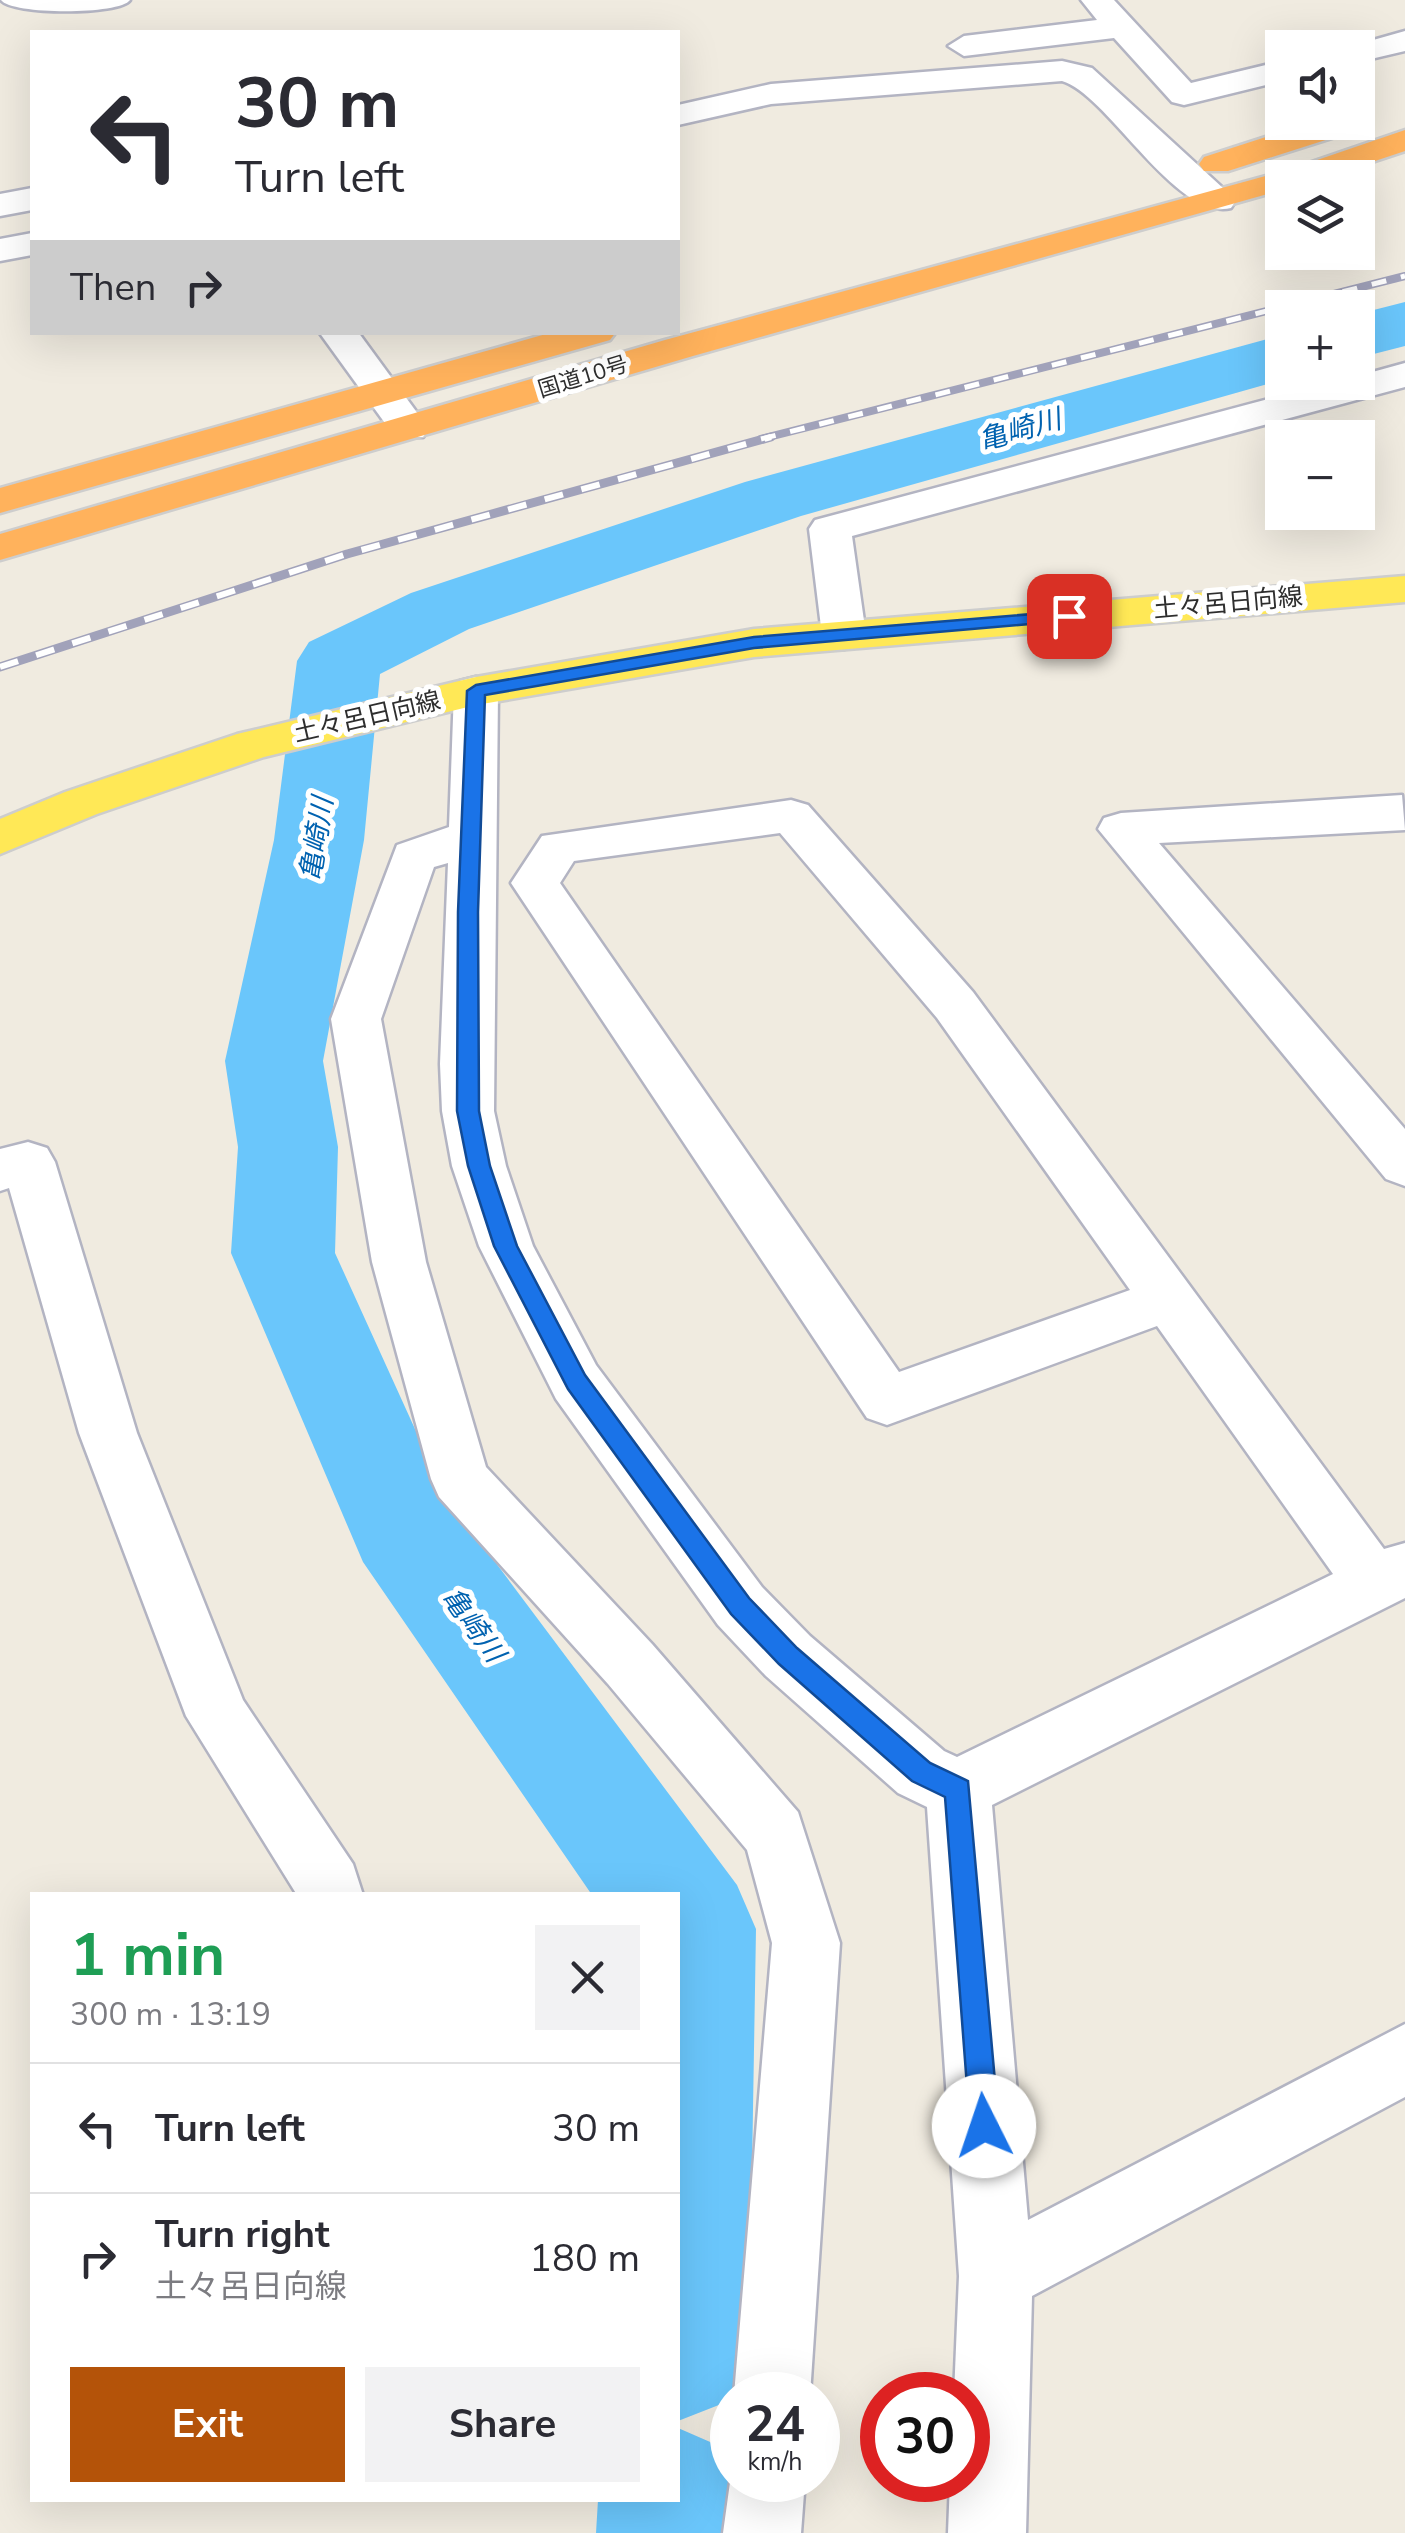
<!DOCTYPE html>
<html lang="en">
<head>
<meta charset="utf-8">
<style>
  :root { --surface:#fff; --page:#f2f2f3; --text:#2b2b33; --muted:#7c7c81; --line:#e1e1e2; --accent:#b45309 }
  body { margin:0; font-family:"Nunito Sans","Noto Sans JP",sans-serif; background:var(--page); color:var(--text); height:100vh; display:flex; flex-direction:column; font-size:38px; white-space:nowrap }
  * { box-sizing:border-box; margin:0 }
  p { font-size:32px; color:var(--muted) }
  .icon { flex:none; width:55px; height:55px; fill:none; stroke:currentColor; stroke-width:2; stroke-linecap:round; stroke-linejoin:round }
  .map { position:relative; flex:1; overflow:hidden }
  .drawer { position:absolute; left:30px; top:1892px; width:650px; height:610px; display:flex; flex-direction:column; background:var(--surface); border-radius:0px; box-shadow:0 10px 40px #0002 }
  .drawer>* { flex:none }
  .banner { position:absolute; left:30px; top:30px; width:650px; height:305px; border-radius:0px; box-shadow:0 10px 40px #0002; background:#fff; color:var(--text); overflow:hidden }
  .tools { position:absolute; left:1265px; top:30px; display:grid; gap:20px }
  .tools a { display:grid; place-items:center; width:110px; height:110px; border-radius:0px; background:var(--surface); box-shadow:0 10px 40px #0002; font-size:50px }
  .speed { position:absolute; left:710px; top:2372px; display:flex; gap:20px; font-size:50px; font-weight:700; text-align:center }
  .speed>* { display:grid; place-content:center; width:130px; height:130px; border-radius:50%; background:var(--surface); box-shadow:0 10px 40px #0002; line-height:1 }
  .speed small { font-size:25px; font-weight:400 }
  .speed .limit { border:15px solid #d22; background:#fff; color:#111 }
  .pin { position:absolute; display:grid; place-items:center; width:85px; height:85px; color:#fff; margin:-42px; border-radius:20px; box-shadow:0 5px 15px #0006 }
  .me { position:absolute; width:110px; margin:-55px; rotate:356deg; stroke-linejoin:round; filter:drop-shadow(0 0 8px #0008) }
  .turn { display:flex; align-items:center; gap:35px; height:210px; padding:0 40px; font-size:45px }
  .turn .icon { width:130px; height:130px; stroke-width:2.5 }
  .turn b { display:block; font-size:70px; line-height:85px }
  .then { display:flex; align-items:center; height:95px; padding:0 40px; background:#0003; gap:20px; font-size:38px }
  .round { display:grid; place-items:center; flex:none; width:105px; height:105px; border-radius:0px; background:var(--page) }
  .headline { display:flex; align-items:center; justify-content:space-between; height:170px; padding:0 40px }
  h1 { font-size:60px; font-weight:700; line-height:75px; color:#1e9e55 }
  .cta { display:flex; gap:20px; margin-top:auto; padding:20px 40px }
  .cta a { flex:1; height:115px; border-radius:0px; background:var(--accent); color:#fff; font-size:40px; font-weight:700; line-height:115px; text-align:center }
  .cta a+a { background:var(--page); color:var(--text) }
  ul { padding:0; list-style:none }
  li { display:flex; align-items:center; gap:30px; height:130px; padding:0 40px; border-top:2px solid var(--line) }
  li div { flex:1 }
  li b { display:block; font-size:38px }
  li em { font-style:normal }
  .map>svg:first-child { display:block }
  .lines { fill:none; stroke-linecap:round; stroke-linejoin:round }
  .river { fill:#6ac6fb; fill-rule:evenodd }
  .minor-casing { stroke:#b3b4c2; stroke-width:5 }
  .major-casing { stroke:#cdcdcd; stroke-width:5 }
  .highway-casing { stroke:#cdcdcd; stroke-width:5 }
  .minor { fill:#fff; fill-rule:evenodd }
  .major { fill:#ffe856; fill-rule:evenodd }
  .highway { fill:#ffb25c; fill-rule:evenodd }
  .rail-far1-casing { stroke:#a1a2ba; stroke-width:8 }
  .rail-casing { stroke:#a1a2ba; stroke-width:9 }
  .rail-far1 { stroke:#fff; stroke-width:5; stroke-dasharray:15; stroke-linecap:butt }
  .rail { stroke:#fff; stroke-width:6; stroke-dasharray:19; stroke-linecap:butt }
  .route { fill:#1a73e8; stroke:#114b97; stroke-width:2.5 }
  .labels { text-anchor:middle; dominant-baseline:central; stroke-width:10; stroke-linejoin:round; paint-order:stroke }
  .far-street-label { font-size:22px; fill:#2e2e2e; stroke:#fff }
  .street-label { font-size:25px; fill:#2e2e2e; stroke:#fff }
  .water-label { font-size:28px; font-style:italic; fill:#0062b0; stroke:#fff }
</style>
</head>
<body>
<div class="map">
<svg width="1405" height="2533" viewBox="0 0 1405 2533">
  <rect width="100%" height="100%" fill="#f0ebe0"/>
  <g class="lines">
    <g class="river">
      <polygon points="1405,302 1405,346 1358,358 1358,314"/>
      <polygon points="1282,335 1282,380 801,516 469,629 380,674 364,840 323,1061 338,1147 335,1253 445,1495 737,1885 756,1929 749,2350 729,2401 678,2421 678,1895 592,1895 363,1562 231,1253 238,1147 225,1061 274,840 297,661 309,642 411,593 745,482"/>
      <polygon points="678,2428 724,2448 732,2480 738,2480 746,2500 746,2533 596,2533 598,2500 678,2500"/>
    </g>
    <defs>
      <g id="minor">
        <path d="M 1,0 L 130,0 C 120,15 11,15 1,0 Z"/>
        <polygon points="1081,0 1114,0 1191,83 1282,61 1282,81 1184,105 1172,102 1114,38 964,56 948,46 964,36 1097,20"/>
        <polygon points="1405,31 1405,51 1358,62 1358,48 1345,48"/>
        <path d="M 1062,61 L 1092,68 L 1236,200 L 1231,208 C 1175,221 1108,94 1062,81 L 771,104 L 678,125 L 678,105 L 771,84 Z"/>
        <polygon points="32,188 32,210 0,216 0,194"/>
        <polygon points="32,233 32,255 0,261 0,239"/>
        <polygon points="319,332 358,332 429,429 423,437 395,437"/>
        <polygon points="1405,363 1405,387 852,536 866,635 859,645 844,649 829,645 822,635 809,529 815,520 1332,382 1358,382 1358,376"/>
        <path d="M 476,677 L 492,681 L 498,691 L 494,1111 L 506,1166 L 533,1246 L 596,1365 L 762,1587 L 810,1636 L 944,1751 L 957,1757 L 1333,1574 L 1157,1326 L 887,1425 L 867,1418 L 511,883 L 542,836 L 791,800 L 808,805 L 973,992 L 1384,1549 L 1405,1543 L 1405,1598 L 992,1805 L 1028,2220 L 1405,2024 L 1405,2097 L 1032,2296 L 1026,2533 L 948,2533 L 950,2480 L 968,2480 L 968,2395 L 954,2395 L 959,2276 L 927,1807 L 898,1793 L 766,1676 L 718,1625 L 556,1399 L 479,1246 L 452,1166 L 442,1111 L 440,1064 L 448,863 L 434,867 L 381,1019 L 426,1262 L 486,1467 L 652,1644 L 798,1812 L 840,1943 L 810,2395 L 734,2395 L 772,1943 L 747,1850 L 608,1684 L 439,1497 L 431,1479 L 372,1262 L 331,1019 L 397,845 L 449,827 L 454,691 L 460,681 ZM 780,833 L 937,1018 L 1130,1290 L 899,1372 L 560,883 L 574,861 Z"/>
        <polygon points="1402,795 1405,830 1159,843 1405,1129 1405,1186 1386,1179 1098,829 1104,818 1121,813"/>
        <polygon points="28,1142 47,1148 55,1162 137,1433 243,1700 353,1864 363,1895 297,1895 186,1716 79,1433 9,1188 0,1191 0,1149"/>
        <polygon points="732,2468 732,2480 805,2480 801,2533 723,2533"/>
      </g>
      <polygon id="major" points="1405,576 1405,602 754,657 476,705 264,757 97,814 0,854 0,819 65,792 237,734 476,677 754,629"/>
      <g id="highway">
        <polygon points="1358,114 1365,122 1360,129 1228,171 1204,171 1199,164 1204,157 1312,122 1358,122"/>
        <polygon points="1405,130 1405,151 1324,178 1282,178 1282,190 693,356 0,560 0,534 665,340 1288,170"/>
        <polygon points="553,332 616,332 610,340 0,513 0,488"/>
      </g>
    </defs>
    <use href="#minor" class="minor-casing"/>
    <use href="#major" class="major-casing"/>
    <use href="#highway" class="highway-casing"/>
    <use href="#minor" class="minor"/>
    <use href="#major" class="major"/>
    <use href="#highway" class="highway"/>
    <defs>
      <polyline id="rail-far1" points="761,439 1405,276"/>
      <polyline id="rail" points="0,667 347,554 771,437"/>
    </defs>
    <use href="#rail-far1" class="rail-far1-casing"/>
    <use href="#rail" class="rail-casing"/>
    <use href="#rail-far1" class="rail-far1"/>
    <use href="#rail" class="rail"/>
  </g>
  <polygon class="route" points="1069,611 1078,616 1075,620 754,648 485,695 478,912 479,1111 490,1166 517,1246 585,1375 749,1598 797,1648 930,1763 968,1781 999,2126 995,2137 984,2141 974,2137 970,2126 945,1797 912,1781 779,1664 731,1614 568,1389 494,1246 468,1166 457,1111 458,912 467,691 476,685 754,637"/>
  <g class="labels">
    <g class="far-street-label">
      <text transform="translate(583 377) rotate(-17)">国道10号</text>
    </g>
    <g class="street-label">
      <text transform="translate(1228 603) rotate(-5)">土々呂日向線</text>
      <text transform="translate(367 717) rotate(-13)">土々呂日向線</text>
    </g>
    <g class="water-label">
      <text transform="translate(1020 430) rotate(-16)">亀崎川</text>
      <text transform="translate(317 839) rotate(-81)">亀崎川</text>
      <text transform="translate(473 1625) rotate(54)">亀崎川</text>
    </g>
  </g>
</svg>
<div class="tools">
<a><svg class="icon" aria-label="sound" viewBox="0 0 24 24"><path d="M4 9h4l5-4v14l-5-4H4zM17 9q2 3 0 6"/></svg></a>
<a><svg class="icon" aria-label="layers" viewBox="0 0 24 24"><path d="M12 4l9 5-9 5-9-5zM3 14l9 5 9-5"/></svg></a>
<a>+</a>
<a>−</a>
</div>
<div class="speed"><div>24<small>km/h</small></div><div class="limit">30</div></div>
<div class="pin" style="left:1069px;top:616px;background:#d93025"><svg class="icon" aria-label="arrive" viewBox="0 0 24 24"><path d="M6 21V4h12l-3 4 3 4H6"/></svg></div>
<svg class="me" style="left:984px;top:2126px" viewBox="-20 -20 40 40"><circle r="19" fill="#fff"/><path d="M0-13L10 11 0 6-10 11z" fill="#1a73e8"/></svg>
<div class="banner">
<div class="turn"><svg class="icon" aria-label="left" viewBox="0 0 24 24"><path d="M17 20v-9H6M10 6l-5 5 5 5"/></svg><div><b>30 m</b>Turn left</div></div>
<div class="then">Then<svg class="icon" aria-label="right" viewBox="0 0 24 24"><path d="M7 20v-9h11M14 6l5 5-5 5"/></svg></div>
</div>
<section class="drawer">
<div class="headline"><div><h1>1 min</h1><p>300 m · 13:19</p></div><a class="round"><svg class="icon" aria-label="close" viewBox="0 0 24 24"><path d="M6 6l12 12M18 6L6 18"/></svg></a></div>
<ul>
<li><svg class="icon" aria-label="left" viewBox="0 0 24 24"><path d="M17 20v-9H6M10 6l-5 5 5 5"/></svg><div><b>Turn left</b></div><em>30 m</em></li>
<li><svg class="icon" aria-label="right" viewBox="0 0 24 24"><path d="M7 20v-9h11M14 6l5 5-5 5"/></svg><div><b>Turn right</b><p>土々呂日向線</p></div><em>180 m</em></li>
</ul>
<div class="cta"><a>Exit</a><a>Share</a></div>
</section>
</div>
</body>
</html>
